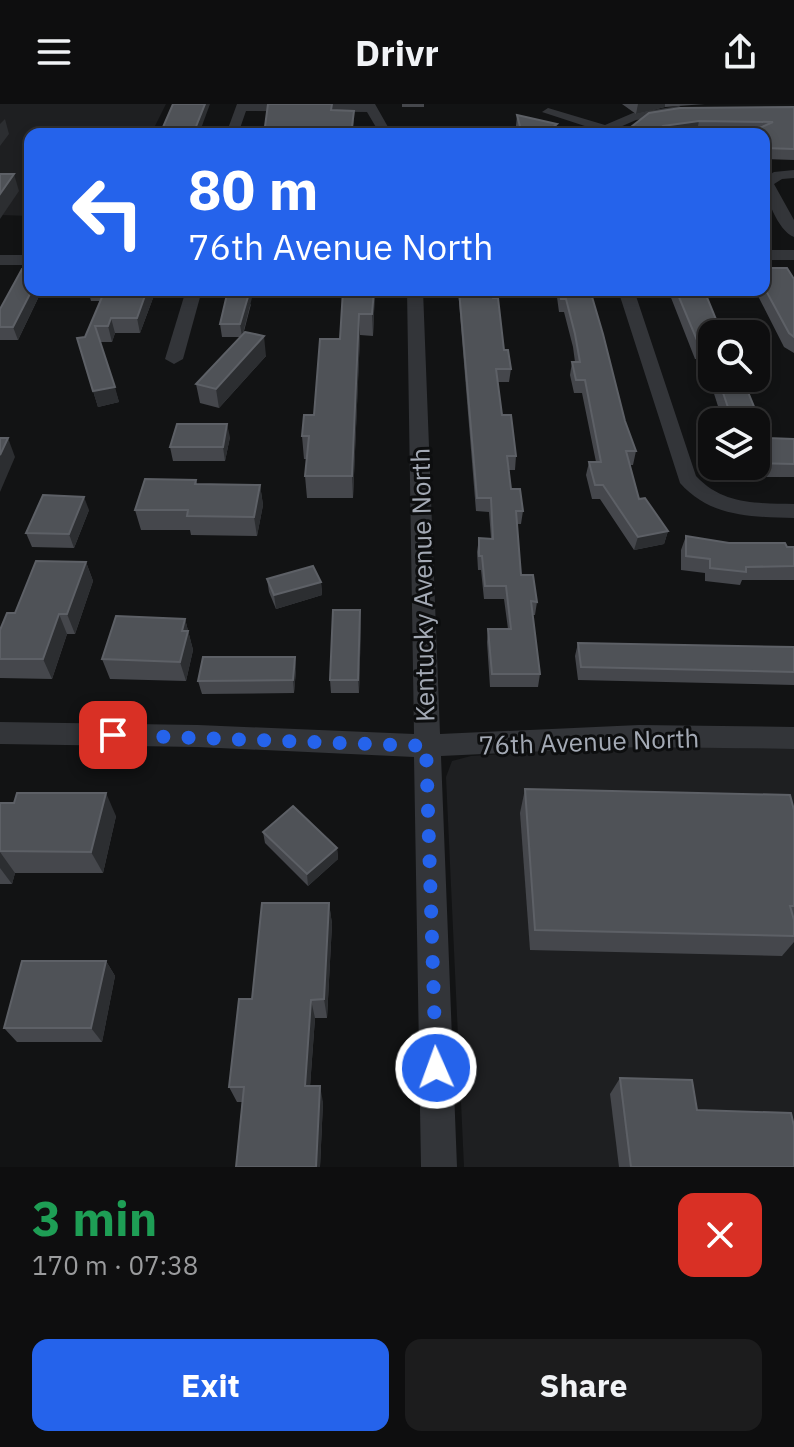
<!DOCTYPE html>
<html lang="en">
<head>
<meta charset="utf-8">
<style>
  :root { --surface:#0e0e0f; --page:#1c1c1d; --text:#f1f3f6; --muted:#9b9c9e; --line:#2e2e2f; --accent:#2563eb }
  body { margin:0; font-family:"IBM Plex Sans",sans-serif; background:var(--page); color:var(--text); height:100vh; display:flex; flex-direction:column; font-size:30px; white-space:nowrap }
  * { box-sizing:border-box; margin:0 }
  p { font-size:26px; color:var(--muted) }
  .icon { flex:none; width:44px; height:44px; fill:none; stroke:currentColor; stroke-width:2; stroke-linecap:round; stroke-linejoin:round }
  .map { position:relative; height:1063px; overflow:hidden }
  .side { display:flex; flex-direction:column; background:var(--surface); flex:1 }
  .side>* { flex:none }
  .hud { position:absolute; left:24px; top:24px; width:746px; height:168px; border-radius:16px; box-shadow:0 4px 12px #0003,0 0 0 2px var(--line); background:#2563eb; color:#fff; overflow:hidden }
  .fabs { position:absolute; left:698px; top:216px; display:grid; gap:16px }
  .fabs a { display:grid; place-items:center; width:72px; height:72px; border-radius:16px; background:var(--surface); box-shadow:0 4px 12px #0003,0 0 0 2px var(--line); font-size:40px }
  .pin { position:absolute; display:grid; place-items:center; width:68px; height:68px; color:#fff; margin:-34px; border-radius:16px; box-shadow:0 4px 12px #0006 }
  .me { position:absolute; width:88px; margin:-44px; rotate:358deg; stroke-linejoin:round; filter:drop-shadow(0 0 6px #0008) }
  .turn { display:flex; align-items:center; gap:28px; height:168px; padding:0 32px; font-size:36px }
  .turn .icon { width:104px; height:104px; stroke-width:2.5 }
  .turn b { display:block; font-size:56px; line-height:68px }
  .round { display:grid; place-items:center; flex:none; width:84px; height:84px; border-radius:16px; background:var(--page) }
  .headline { display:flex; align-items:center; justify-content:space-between; height:136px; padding:0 32px }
  h1 { font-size:48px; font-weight:800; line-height:60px; color:#1e9e55 }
  .action { display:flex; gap:16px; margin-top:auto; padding:16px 32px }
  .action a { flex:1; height:92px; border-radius:16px; background:var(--accent); color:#fff; font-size:32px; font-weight:800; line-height:92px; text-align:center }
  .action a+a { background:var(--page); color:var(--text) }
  header { display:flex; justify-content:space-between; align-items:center; height:104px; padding:0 32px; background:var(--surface); font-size:36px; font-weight:800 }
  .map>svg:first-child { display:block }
  .built { fill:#1e1f21 }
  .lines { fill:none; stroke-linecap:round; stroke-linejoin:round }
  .minor { fill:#333539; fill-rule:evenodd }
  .wall { fill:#45474c }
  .shaded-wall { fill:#2c2e31 }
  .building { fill:#4f5257; stroke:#5d6066; stroke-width:2 }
  .route { stroke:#2563eb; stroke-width:14; stroke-dasharray:0 25.2 }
  .labels { text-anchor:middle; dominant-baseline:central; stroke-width:6; stroke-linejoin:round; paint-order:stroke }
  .street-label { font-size:26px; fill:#a4aab5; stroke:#0d0e0f }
</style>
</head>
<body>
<header><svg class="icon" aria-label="menu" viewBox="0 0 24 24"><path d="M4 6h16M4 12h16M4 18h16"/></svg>Drivr<svg class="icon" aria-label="share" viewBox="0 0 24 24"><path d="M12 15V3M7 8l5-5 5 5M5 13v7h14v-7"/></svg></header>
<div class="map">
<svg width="794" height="1063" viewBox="0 0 794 1063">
  <rect width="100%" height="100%" fill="#121314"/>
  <g class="built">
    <polygon points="0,0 166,0 151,30 30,30 30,112 0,111"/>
    <polygon points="632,642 794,645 794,1063 464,1063 446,673 452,657 471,652"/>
  </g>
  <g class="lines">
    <g class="minor">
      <polygon points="237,0 375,0 392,30 380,30 367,8 246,7 238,30 226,30"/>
      <polygon points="679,2 685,6 683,9 636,16 604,30 588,30 594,25 542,8 548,4 605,21 633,9"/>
      <path d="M 794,66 L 794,74 L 782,75 L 774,80 L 794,116 L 794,133 C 778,127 764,91 764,74 L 774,68 Z"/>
      <rect x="764" y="146" width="30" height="10"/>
      <rect x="0" y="151" width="30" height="10"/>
      <polygon points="186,186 202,186 183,255 174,260 165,255"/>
      <polygon points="407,186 423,186 440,630 639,621 794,623 794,645 639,643 441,652 457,1063 421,1063 414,653 198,643 0,640 0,618 198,621 414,630"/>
      <path d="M 618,186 L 634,186 L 696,372 C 723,401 757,399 794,400 L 794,414 C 751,413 710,413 680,379 Z"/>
    </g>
  </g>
  <g class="wall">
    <rect x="402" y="0" width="22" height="3"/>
    <polygon points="622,0 705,0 665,3 636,10"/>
    <polygon points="794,3 794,56 764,55 764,30 750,28 697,27 678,30 622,30 649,9"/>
    <polygon points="517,11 556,30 518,30 516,22"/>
    <polygon points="764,164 794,175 794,249 784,243 758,192 759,186 764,186"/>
    <polygon points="30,186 42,186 18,236 0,236 0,205"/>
    <polygon points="88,186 156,186 140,229 115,229 112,238 100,238 119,298 98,303 77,234 85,233 100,197 91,197"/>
    <polygon points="375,186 373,232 360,231 353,394 307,394 305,372 307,355 304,355 302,332 314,311 340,235"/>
    <polygon points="458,186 491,186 504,246 511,265 509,278 498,278 502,311 516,352 515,366 509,366 511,385 523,407 521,420 517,420 521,471 537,498 535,511 533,511 540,570 538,583 490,583 487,538 488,525 508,525 504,495 484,495 481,466 478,466 477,448 479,434 491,434 489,408 476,407"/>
    <polygon points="556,186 590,186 625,317 636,347 633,361 630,361 639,395 668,427 664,440 634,446 600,395 592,395 586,371 589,358 596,358 582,289 574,289 570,271 572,258 575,258 573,243 564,208 559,208"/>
    <polygon points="668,186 704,186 712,230 712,274 750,274 750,276 747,285 767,334 794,335 794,373 746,373 741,362 756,362 756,318 723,318 703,255 695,255"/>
    <polygon points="251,200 243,231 266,252 219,304 200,299 196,280 240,233 222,233 220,220"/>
    <polygon points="230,333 225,357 173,357 170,343"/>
    <polygon points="196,376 197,380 260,381 263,401 257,432 191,431 190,426 141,426 135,406"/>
    <polygon points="89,406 74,444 32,443 26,429"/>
    <polygon points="686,432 729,439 794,443 794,476 742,476 740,481 705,477 705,469 681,466 681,446"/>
    <polygon points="86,458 93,477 75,530 67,530 52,575 0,574 0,526"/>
    <polygon points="267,475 321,478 322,491 276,505 269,488"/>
    <polygon points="185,515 193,546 186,577 110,575 102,555"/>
    <polygon points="361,520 359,589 331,589 330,576"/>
    <polygon points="578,539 794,543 794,581 578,576 575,552"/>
    <polygon points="295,553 296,566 294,589 202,590 198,577"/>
    <polygon points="525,685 794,706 794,838 782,852 530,846 520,709"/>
    <polygon points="0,699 116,712 103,769 15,769 12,780 0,780"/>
    <polygon points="263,728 337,744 338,755 308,782 265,739"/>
    <polygon points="329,799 332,820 327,914 315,914 310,982 323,998 320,1063 236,1063 242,998 237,998 229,983 252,895"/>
    <polygon points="106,857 115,872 102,938 17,938 4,924"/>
    <polygon points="620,974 697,1006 794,1063 619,1063 610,990"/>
  </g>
  <g class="shaded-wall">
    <polygon points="205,0 210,0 199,30 193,30"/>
    <polygon points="638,0 665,0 665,3 636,10"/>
    <polygon points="354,7 354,17 353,30 351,30"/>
    <polygon points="5,15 9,30 0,42 0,20"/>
    <polygon points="699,17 697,27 678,30 655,30 655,28 663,22"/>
    <polygon points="557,20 556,30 546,30 547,28"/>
    <polygon points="14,70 19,87 0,115 0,90"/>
    <polygon points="32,186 42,186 18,236 13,223"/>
    <polygon points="147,186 156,186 140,229 137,214"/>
    <polygon points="250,186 254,186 242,233 240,220"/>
    <polygon points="374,186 375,186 373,232 372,210"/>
    <polygon points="359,210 360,231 353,394 352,372"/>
    <polygon points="111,214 115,229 112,238 108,222"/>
    <polygon points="264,232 266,252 219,304 216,285"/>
    <polygon points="115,283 119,298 98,303 93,287"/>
    <polygon points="227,320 230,333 225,357 223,343"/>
    <polygon points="8,334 15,353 0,388 0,351"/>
    <polygon points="260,381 263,401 257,432 254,413"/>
    <polygon points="84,393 89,406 74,444 69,430"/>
    <polygon points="668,427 664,440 634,446 638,433"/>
    <polygon points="86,458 93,477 75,530 67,510"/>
    <polygon points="321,478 322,491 276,505 274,491"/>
    <polygon points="360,506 361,520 359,589 358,576"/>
    <polygon points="59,510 67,530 52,575 43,555"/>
    <polygon points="185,515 193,546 186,577 180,558 182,527"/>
    <polygon points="295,553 296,566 294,589 293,576"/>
    <polygon points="106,689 116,712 103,769 91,748"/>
    <polygon points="337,744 338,755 308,782 307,770"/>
    <polygon points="0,748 15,769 12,780 0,764"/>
    <polygon points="329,799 332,820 327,914 324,895"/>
    <polygon points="106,857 115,872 102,938 91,924"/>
    <polygon points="311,896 315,914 309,997 305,982"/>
    <polygon points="320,982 323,998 320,1063 316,1063"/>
  </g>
  <g class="building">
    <polygon points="173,0 205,0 193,30 160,30"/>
    <polygon points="268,0 332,0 331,6 354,7 351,30 264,30"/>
    <polygon points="794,3 794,45 764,44 764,30 746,30 773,18 699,17 663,22 655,28 642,24 645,30 622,30 649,9 680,4"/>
    <polygon points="517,11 557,20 547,28 547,30 522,30"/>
    <polygon points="442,28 461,28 461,30 443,30"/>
    <polygon points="0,70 14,70 0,90"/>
    <polygon points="764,164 787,164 794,175 794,233 789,229 764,183 764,179 769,179 764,169"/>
    <polygon points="22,165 30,165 30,186 32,186 13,223 0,223 0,205"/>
    <polygon points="105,186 147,186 137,214 111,214 108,222 95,222 115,283 93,287 77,234 85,233"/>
    <polygon points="228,186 250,186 240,220 220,220"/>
    <polygon points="343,186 374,186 372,210 359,210 352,372 305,372 309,332 302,332 304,311 314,311 320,235 340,235"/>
    <polygon points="459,186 491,186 493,194 498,194 504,246 508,246 511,265 496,265 502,311 511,311 516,352 507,352 511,385 520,385 523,407 516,407 521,471 533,471 537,498 531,497 540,570 492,570 488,525 511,525 506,482 485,482 482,452 479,452 479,434 493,435 491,394 477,394"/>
    <polygon points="560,186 590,186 603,230 625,317 636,347 626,347 639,395 645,394 668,427 638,433 603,381 595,381 589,358 601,358 585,276 576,276 572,258 580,258 575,230 566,195 561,195"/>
    <polygon points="676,186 704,186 722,230 712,230 712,257 707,241 699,241"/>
    <polygon points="245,228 264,232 216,285 196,280"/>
    <polygon points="718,274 750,274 750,276 743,276 767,334 794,335 794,360 756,359 756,318 733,318"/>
    <polygon points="177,320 227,320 223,343 170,343"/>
    <polygon points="0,334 8,334 0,351"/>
    <polygon points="145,375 196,376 195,380 260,381 254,413 187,412 188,406 135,406"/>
    <polygon points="43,391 84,393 69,430 26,429"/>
    <polygon points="686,432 729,439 785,439 787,443 794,443 794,462 746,463 746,468 710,464 710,455 686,452"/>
    <polygon points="36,457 86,458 67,510 59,510 43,555 0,555 0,526 7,509 15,509"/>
    <polygon points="313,462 321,478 274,491 267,475"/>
    <polygon points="333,506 360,506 358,576 330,576"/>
    <polygon points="116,512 185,515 182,527 188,527 180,558 102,555"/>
    <polygon points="578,539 794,543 794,568 581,563"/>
    <polygon points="203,553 295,553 293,576 198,577"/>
    <polygon points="525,685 790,691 794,706 794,802 790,802 794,816 794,832 535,826"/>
    <polygon points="17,689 106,689 91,748 0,747 0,699 14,699"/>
    <polygon points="293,702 337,744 307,770 263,728"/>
    <polygon points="262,799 329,799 324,895 311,896 305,982 320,982 316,1063 236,1063 244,983 229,983 239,895 252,895"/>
    <polygon points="22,857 106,857 91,924 4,924"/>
    <polygon points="620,974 692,976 697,1006 791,1009 794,1022 794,1063 631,1063"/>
  </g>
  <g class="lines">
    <polyline class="route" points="113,631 426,642 436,964"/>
  </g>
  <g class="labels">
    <g class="street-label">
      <text transform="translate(422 481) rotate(-91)">Kentucky Avenue North</text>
      <text transform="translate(589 637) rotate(-2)">76th Avenue North</text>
    </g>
  </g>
</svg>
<div class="fabs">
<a><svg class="icon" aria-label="search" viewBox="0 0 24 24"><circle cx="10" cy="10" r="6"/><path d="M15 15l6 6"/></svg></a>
<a><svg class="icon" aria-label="layers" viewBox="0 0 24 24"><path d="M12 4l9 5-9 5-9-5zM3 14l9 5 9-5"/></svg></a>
</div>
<div class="pin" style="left:113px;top:631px;background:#d93025"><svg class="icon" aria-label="arrive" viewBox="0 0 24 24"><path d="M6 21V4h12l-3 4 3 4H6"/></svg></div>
<svg class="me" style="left:436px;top:964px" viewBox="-20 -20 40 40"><circle r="17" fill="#2563eb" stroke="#fff" stroke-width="3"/><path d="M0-11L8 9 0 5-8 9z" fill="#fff"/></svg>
<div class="hud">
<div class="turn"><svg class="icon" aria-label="left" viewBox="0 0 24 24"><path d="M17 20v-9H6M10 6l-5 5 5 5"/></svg><div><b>80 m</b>76th Avenue North</div></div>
</div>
</div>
<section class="side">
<div class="headline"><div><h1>3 min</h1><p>170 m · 07:38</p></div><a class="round" style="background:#d93025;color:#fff"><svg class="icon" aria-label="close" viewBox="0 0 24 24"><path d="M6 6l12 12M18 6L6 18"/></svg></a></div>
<div class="action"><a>Exit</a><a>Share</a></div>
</section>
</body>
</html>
